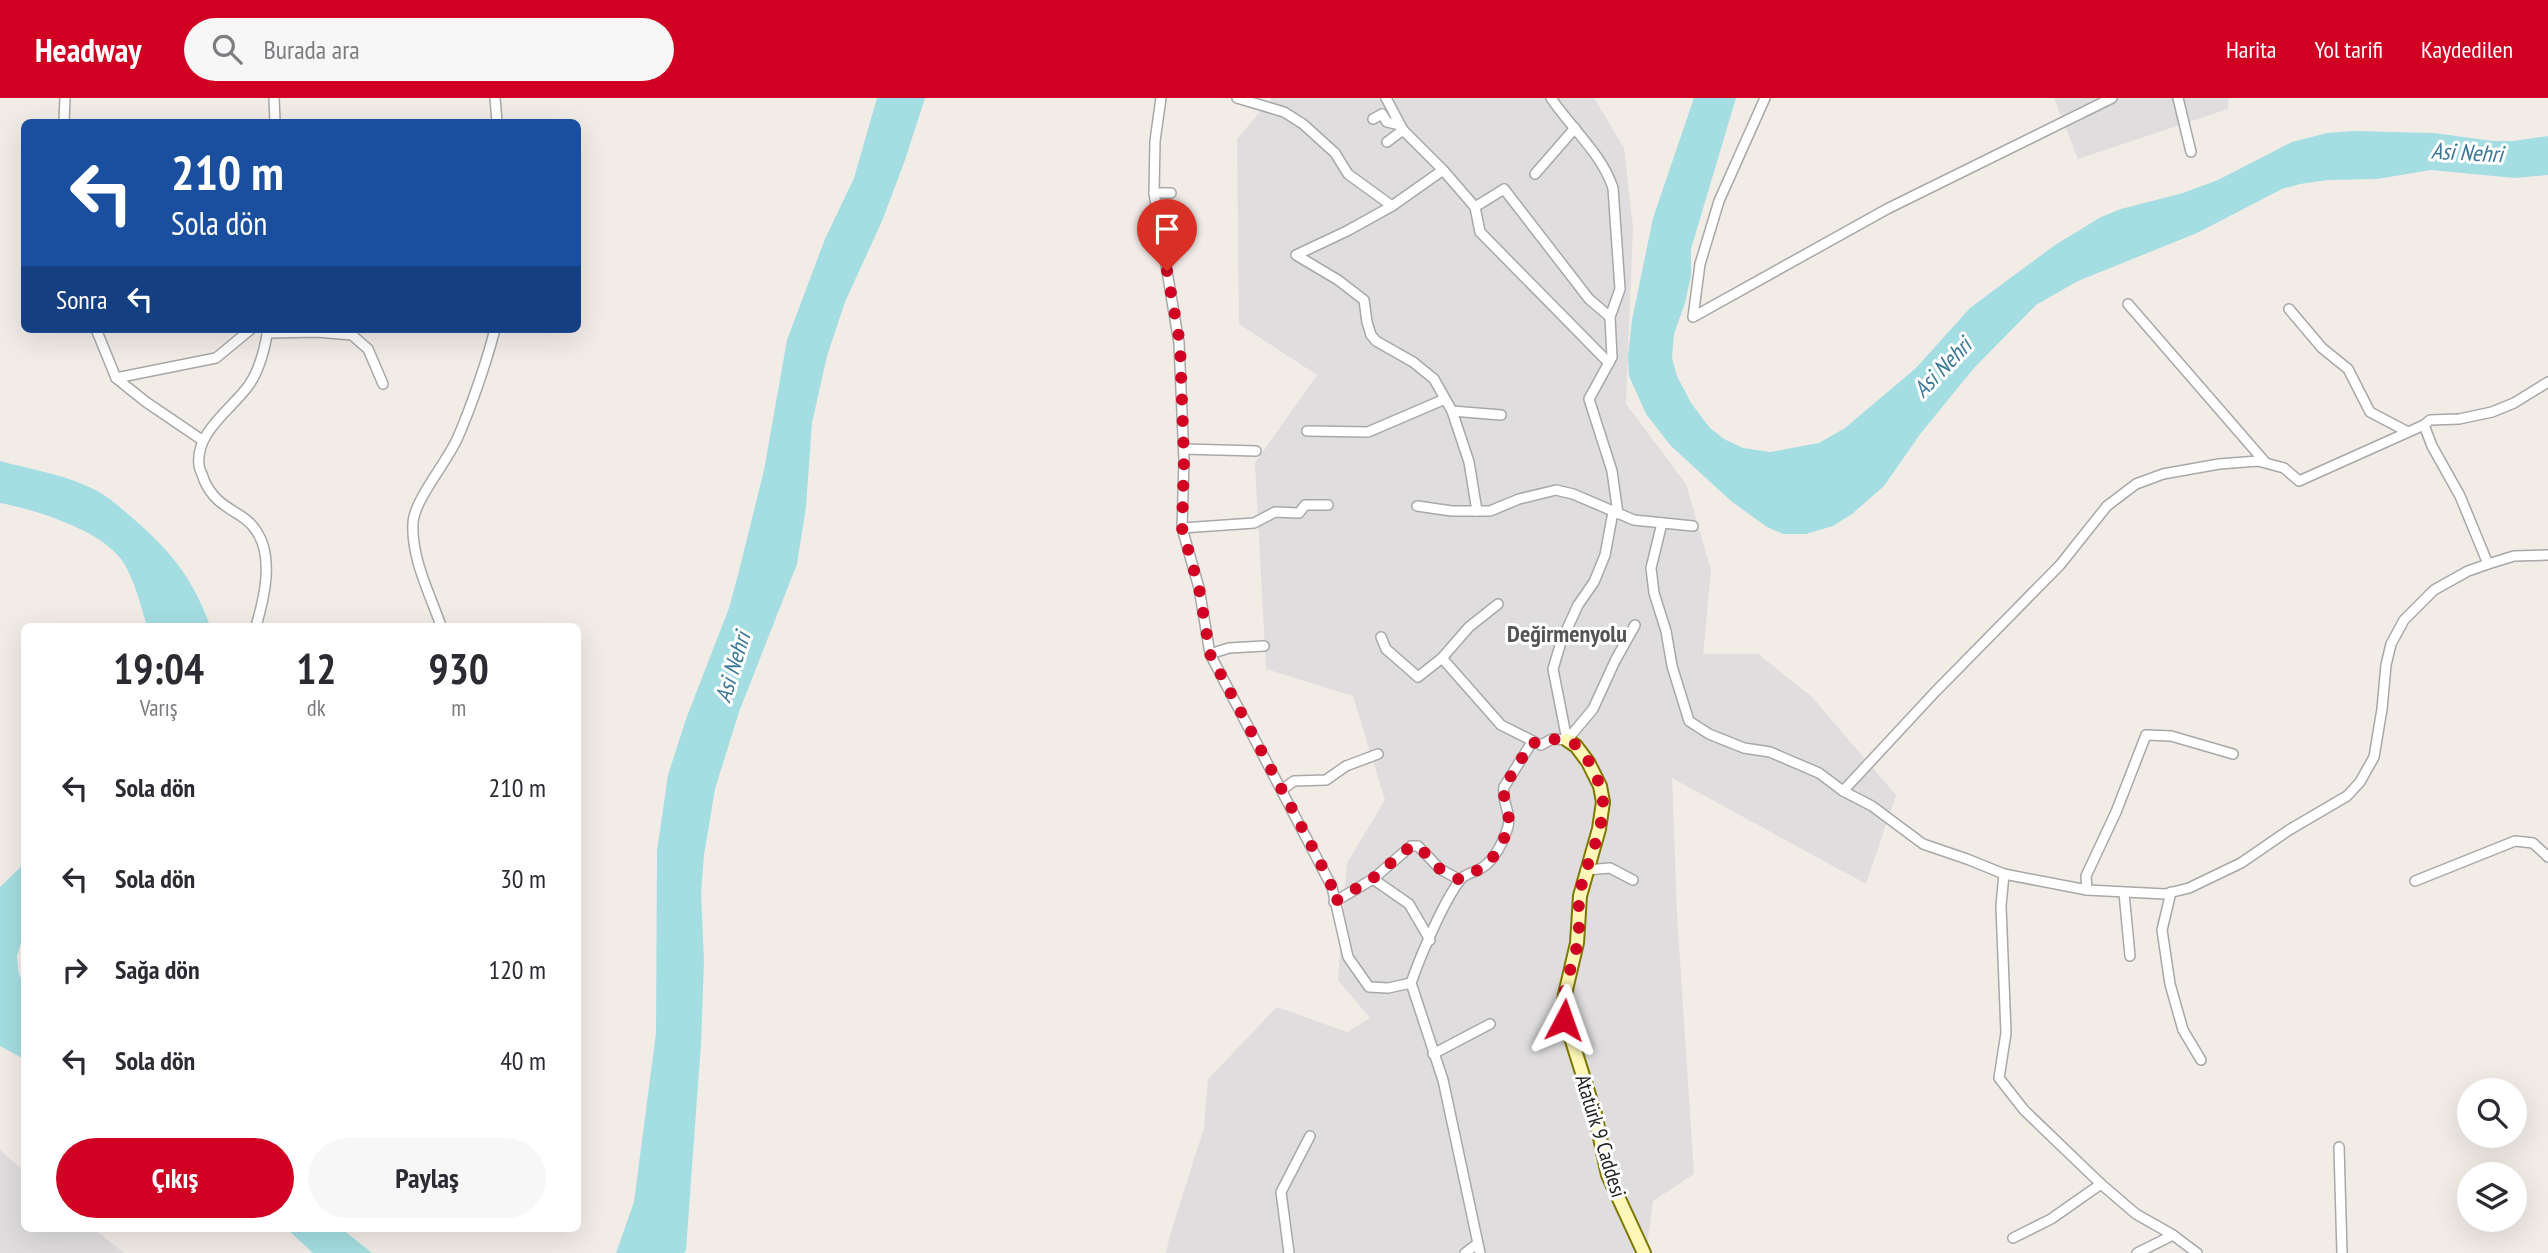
<!DOCTYPE html>
<html lang="tr">
<head>
<meta charset="utf-8">
<style>
  :root { --surface:#fff; --page:#f7f7f7; --text:#2b2b33; --muted:#7c7c81; --accent:#d10022 }
  body { margin:0; font-family:"PT Sans Narrow",sans-serif; background:var(--page); color:var(--text); height:100vh; display:flex; flex-direction:column; font-size:26px; white-space:nowrap }
  * { box-sizing:border-box; margin:0 }
  p { font-size:23px; color:var(--muted) }
  .icon { flex:none; width:38px; height:38px; fill:none; stroke:currentColor; stroke-width:2; stroke-linecap:round; stroke-linejoin:round }
  .map { position:relative; flex:1; overflow:hidden }
  .drawer { position:absolute; left:21px; top:525px; width:560px; height:609px; display:flex; flex-direction:column; background:var(--surface); border-radius:10px; box-shadow:0 7px 28px #0002 }
  .drawer>* { flex:none }
  .hud { position:absolute; left:21px; top:21px; width:560px; height:214px; border-radius:10px; box-shadow:0 7px 28px #0002; background:#1a4fa0; color:#fff; overflow:hidden }
  .tools { position:absolute; left:2457px; top:980px; display:grid; gap:14px }
  .tools a { display:grid; place-items:center; width:70px; height:70px; border-radius:50%; background:var(--surface); box-shadow:0 7px 28px #0002; font-size:35px }
  .pin { position:absolute; display:grid; place-items:center; width:60px; height:60px; color:#fff; margin:-72px -30px; border-radius:50% 50% 50% 0; rotate:-45deg; box-shadow:0 0 7px #0007 }
  .pin .icon { rotate:45deg }
  .me { position:absolute; width:77px; margin:-38px; rotate:4deg; stroke-linejoin:round; filter:drop-shadow(0 0 5px #0008) }
  .turn { display:flex; align-items:center; gap:24px; height:147px; padding:0 35px; font-size:32px }
  .turn .icon { width:91px; height:91px; stroke-width:2.5 }
  .turn b { display:block; font-size:49px; line-height:60px }
  .then { display:flex; align-items:center; height:66px; padding:0 35px; background:#0003; gap:14px; font-size:26px }
  .eta { display:flex; justify-content:space-evenly; align-items:center; height:119px; text-align:center }
  .eta b { font-size:42px; font-weight:800; line-height:49px }
  .action { display:flex; gap:14px; margin-top:auto; padding:14px 35px }
  .action a { flex:1; height:80px; border-radius:42px; background:var(--accent); color:#fff; font-size:28px; font-weight:800; line-height:80px; text-align:center }
  .action a+a { background:var(--page); color:var(--text) }
  ul { padding:0; list-style:none }
  li { display:flex; align-items:center; gap:21px; height:91px; padding:0 35px }
  li div { flex:1 }
  li b { display:block; font-size:26px }
  li em { font-style:normal }
  header { display:flex; align-items:center; gap:42px; box-sizing:border-box; height:98px; padding:0 35px; background:var(--accent); color:#fff }
  header strong { font-size:33px }
  nav { display:flex; gap:38px; margin-inline-start:auto; font-size:24px }
  .search { width:490px; height:63px; background:var(--page); display:flex; align-items:center; gap:18px; box-sizing:border-box; padding:0 24px; border-radius:38px; color:var(--muted); font-size:26px }
  .map>svg:first-child { display:block }
  .residential { fill:#dfddde }
  .water { fill:#a4dee2 }
  .lines { fill:none; stroke-linecap:round; stroke-linejoin:round }
  .street-casing { stroke:#a8a8a8; stroke-width:12 }
  .secondary-casing { stroke:#7f7800; stroke-width:16 }
  .street { stroke:#fff; stroke-width:9 }
  .secondary { stroke:#fef7b8; stroke-width:12 }
  .route { stroke:#d10022; stroke-width:12; stroke-dasharray:0 21.6 }
  .labels { text-anchor:middle; dominant-baseline:central; stroke-width:6; stroke-linejoin:round; paint-order:stroke }
  .street-label { font-size:21px; fill:#212121; stroke:#fff }
  .water-label { font-size:23px; font-style:italic; fill:#3a7797; stroke:#fff }
  .quarter-label { font-size:24px; font-weight:bold; fill:#545454; stroke:#fff }
</style>
</head>
<body>
<header>
<strong>Headway</strong>
<div class="search"><svg class="icon" aria-label="search" viewBox="0 0 24 24"><circle cx="10" cy="10" r="6"/><path d="M15 15l6 6"/></svg>Burada ara</div>
<nav><a>Harita</a><a>Yol tarifi</a><a>Kaydedilen</a></nav>
</header>
<div class="map">
<svg width="2548" height="1155" viewBox="0 0 2548 1155">
  <rect width="100%" height="100%" fill="#f2ece7"/>
  <g class="residential">
    <polygon points="1272,0 1594,0 1624,50 1633,129 1626,306 1686,386 1711,472 1703,556 1758,556 1812,599 1896,697 1866,786 1672,680 1677,817 1694,1076 1653,1103 1646,1155 1166,1155 1170,1137 1204,1030 1208,981 1277,909 1347,934 1370,920 1338,882 1347,765 1385,702 1353,598 1266,571 1255,365 1317,277 1239,226 1237,41"/>
    <polygon points="2054,0 2229,0 2228,11 2078,61"/>
    <polygon points="0,1052 24,1073 24,1130 94,1131 124,1155 0,1155"/>
  </g>
  <g class="water">
    <polygon points="877,0 925,0 905,62 882,123 845,204 827,258 812,325 806,409 797,466 739,614 715,691 704,757 701,796 704,863 701,945 686,1152 684,1155 616,1155 634,1104 656,935 657,753 668,677 686,621 729,510 739,473 764,372 787,242 825,141 854,80"/>
    <polygon points="1694,0 1736,0 1691,151 1691,178 1685,205 1674,236 1672,260 1677,278 1691,305 1710,330 1724,341 1743,350 1770,354 1819,345 1845,330 1916,270 1970,210 2055,147 2101,119 2121,111 2183,95 2218,82 2292,44 2327,35 2353,33 2434,35 2493,43 2513,43 2548,38 2548,77 2515,80 2431,72 2377,81 2328,82 2300,86 2282,91 2197,135 2078,183 2036,207 1974,270 1921,335 1884,388 1852,416 1833,428 1806,436 1783,436 1767,429 1731,403 1671,348 1646,316 1629,278 1628,259 1632,222 1653,120"/>
    <path d="M 0,363 C 29,371 62,376 89,389 C 104,395 116,406 129,417 C 168,450 193,479 210,528 L 147,528 C 141,508 135,485 125,467 C 106,433 36,412 0,405 Z"/>
    <polygon points="24,766 24,835 17,858 18,872 24,891 24,961 0,948 0,789"/>
    <polygon points="287,1131 342,1131 372,1155 313,1155"/>
  </g>
  <g class="lines">
    <defs>
      <g id="street">
        <polyline points="274,0 275,24"/>
        <polyline points="495,0 497,24"/>
        <polyline points="1161,0 1155,43 1154,95 1179,245 1184,362 1182,430 1199,490 1210,556 1332,789 1348,859 1369,889 1388,890 1411,885"/>
        <polyline points="1237,0 1284,14 1303,26 1335,55 1348,76 1392,108 1443,72"/>
        <polyline points="1386,0 1403,32 1443,72 1475,109 1480,134 1609,265"/>
        <path d="M 1551,0 C 1571,30 1602,56 1613,90 L 1620,191 L 1610,219 L 1612,259 L 1589,301 L 1612,373 L 1618,416"/>
        <polyline points="1765,0 1719,103 1700,166 1693,219 1887,111 2112,0"/>
        <polyline points="2178,0 2191,54"/>
        <polyline points="1373,21 1382,16 1387,24 1400,27"/>
        <polyline points="64,24 65,0"/>
        <polyline points="1387,44 1403,32"/>
        <polyline points="1535,76 1575,30"/>
        <polyline points="1154,95 1171,95"/>
        <polyline points="1392,108 1347,133 1296,157 1338,182 1364,202 1367,224 1371,237 1376,243 1413,264 1434,281 1452,313 1469,364 1477,413"/>
        <polyline points="1475,109 1504,91 1589,201 1610,219"/>
        <polyline points="2128,206 2265,364"/>
        <polyline points="2289,211 2322,250 2348,271 2370,314 2408,334"/>
        <polyline points="96,231 116,280 146,304 202,342"/>
        <polyline points="267,235 317,234 352,237 368,251 383,286"/>
        <polyline points="116,280 216,260 251,231"/>
        <polyline points="1452,313 1501,317"/>
        <polyline points="1307,333 1368,334 1445,301"/>
        <polyline points="1184,351 1256,353"/>
        <polyline points="1417,408 1452,413 1490,413 1519,401 1556,392 1573,396 1634,422 1693,428"/>
        <polyline points="1662,425 1651,470 1654,495 1666,533 1672,568 1689,623 1709,636 1744,650 1770,654 1819,675 1843,693 1872,708 1923,746 1967,761 2004,776 2087,792 2165,796 2189,790 2241,765 2289,732 2347,698 2360,684 2374,659 2382,611 2386,567 2391,546 2404,522 2434,492 2468,473 2488,466 2460,398 2432,348 2424,327 2430,322 2459,321 2492,314 2514,305 2548,284"/>
        <polyline points="1182,430 1254,425 1275,414 1299,415 1305,407 1328,407"/>
        <polyline points="2488,466 2514,458 2548,457"/>
        <path d="M 256,528 C 264,501 274,460 257,434 C 243,411 218,414 204,382 C 203,377 199,371 199,367 C 195,334 232,311 249,287 C 260,271 265,250 268,231"/>
        <path d="M 441,528 C 430,496 411,460 413,425 C 414,402 448,363 458,339 C 471,309 487,263 495,231"/>
        <polyline points="1381,539 1386,551 1418,579 1442,560 1469,529 1498,506"/>
        <polyline points="1210,556 1229,550 1264,548"/>
        <polyline points="1442,560 1501,627 1541,647 1552,641 1567,642 1593,611 1615,563 1635,527"/>
        <polyline points="1567,642 1553,571 1561,544 1578,507 1594,484 1605,457 1613,414"/>
        <polyline points="1283,691 1294,683 1326,682 1346,668 1378,656"/>
        <polyline points="1843,693 1936,593 2060,467 2107,408 2136,386 2163,376 2219,366 2258,363 2284,370 2299,383 2424,327"/>
        <polyline points="1586,772 1610,770 1633,782"/>
        <polyline points="2004,776 2001,808 2006,935 1999,980 2024,1012 2101,1086 2136,1116 2173,1137 2197,1155"/>
        <polyline points="2415,783 2515,743 2533,745 2548,759"/>
        <polyline points="2087,792 2086,778 2116,714 2146,637 2171,638 2233,656"/>
        <polyline points="2171,794 2162,832 2170,886 2183,932 2201,962"/>
        <polyline points="2124,795 2130,858"/>
        <polyline points="1334,804 1373,781"/>
        <polyline points="1430,842 1409,806 1373,781 1411,748 1418,748 1440,771 1460,782"/>
        <polyline points="1433,956 1490,926"/>
        <polyline points="2339,1049 2342,1155"/>
        <polyline points="2013,1140 2051,1121 2101,1086"/>
        <polyline points="1289,1155 1281,1094 1310,1038"/>
        <polyline points="1465,1155 1477,1146"/>
        <path d="M 1480,1155 L 1443,982 L 1411,885 C 1420,859 1444,802 1461,781 C 1465,776 1473,775 1480,771 C 1493,764 1502,746 1507,732 C 1513,716 1501,704 1504,689 L 1532,644"/>
        <polyline points="2137,1155 2173,1137"/>
      </g>
      <polyline id="secondary" points="1567,642 1576,648 1588,664 1600,688 1603,704 1599,731 1580,798 1577,845 1565,896 1563,914 1595,1016 1608,1077 1644,1155"/>
    </defs>
    <use href="#street" class="street-casing"/>
    <use href="#secondary" class="secondary-casing"/>
    <use href="#street" class="street"/>
    <use href="#secondary" class="secondary"/>
  </g>
  <g class="lines">
    <path class="route" d="M 1167,173 L 1180,245 L 1184,362 L 1182,430 L 1199,490 L 1210,556 L 1317,758 L 1332,789 L 1334,804 L 1373,780 L 1411,748 L 1418,748 L 1440,771 L 1460,782 C 1466,774 1476,775 1483,769 C 1495,760 1506,741 1508,727 C 1511,713 1502,702 1504,689 L 1532,644 L 1541,647 C 1549,642 1557,639 1567,642 C 1585,647 1603,687 1603,705 C 1603,736 1586,764 1580,794 C 1577,812 1581,830 1577,848 C 1571,872 1560,897 1564,922"/>
  </g>
  <g class="labels">
    <g class="street-label">
      <text transform="translate(1601 1038) rotate(73)">Atatürk 9 Caddesi</text>
    </g>
    <g class="water-label">
      <text transform="translate(2467 54) rotate(3)">Asi Nehri</text>
      <text transform="translate(1942 269) rotate(-46)">Asi Nehri</text>
      <text transform="translate(732 569) rotate(-73)">Asi Nehri</text>
    </g>
    <g class="quarter-label">
      <text x="1567" y="535">Değirmenyolu</text>
    </g>
  </g>
</svg>
<div class="tools">
<a><svg class="icon" aria-label="search" viewBox="0 0 24 24"><circle cx="10" cy="10" r="6"/><path d="M15 15l6 6"/></svg></a>
<a><svg class="icon" aria-label="layers" viewBox="0 0 24 24"><path d="M12 4l9 5-9 5-9-5zM3 14l9 5 9-5"/></svg></a>
</div>
<div class="pin" style="left:1167px;top:173px;background:#d93025"><svg class="icon" aria-label="arrive" viewBox="0 0 24 24"><path d="M6 21V4h12l-3 4 3 4H6"/></svg></div>
<svg class="me" style="left:1564px;top:922px" viewBox="-20 -20 40 40"><path d="M0-17L14 15 0 8-14 15z" fill="#d10022" stroke="#fff" stroke-width="4"/></svg>
<div class="hud">
<div class="turn"><svg class="icon" aria-label="left" viewBox="0 0 24 24"><path d="M17 20v-9H6M10 6l-5 5 5 5"/></svg><div><b>210 m</b>Sola dön</div></div>
<div class="then">Sonra<svg class="icon" aria-label="left" viewBox="0 0 24 24"><path d="M17 20v-9H6M10 6l-5 5 5 5"/></svg></div>
</div>
<section class="drawer">
<div class="eta">
<div><b>19:04</b><p>Varış</p></div>
<div><b>12</b><p>dk</p></div>
<div><b>930</b><p>m</p></div>
</div>
<ul>
<li><svg class="icon" aria-label="left" viewBox="0 0 24 24"><path d="M17 20v-9H6M10 6l-5 5 5 5"/></svg><div><b>Sola dön</b></div><em>210 m</em></li>
<li><svg class="icon" aria-label="left" viewBox="0 0 24 24"><path d="M17 20v-9H6M10 6l-5 5 5 5"/></svg><div><b>Sola dön</b></div><em>30 m</em></li>
<li><svg class="icon" aria-label="right" viewBox="0 0 24 24"><path d="M7 20v-9h11M14 6l5 5-5 5"/></svg><div><b>Sağa dön</b></div><em>120 m</em></li>
<li><svg class="icon" aria-label="left" viewBox="0 0 24 24"><path d="M17 20v-9H6M10 6l-5 5 5 5"/></svg><div><b>Sola dön</b></div><em>40 m</em></li>
</ul>
<div class="action"><a>Çıkış</a><a>Paylaş</a></div>
</section>
</div>
</body>
</html>
